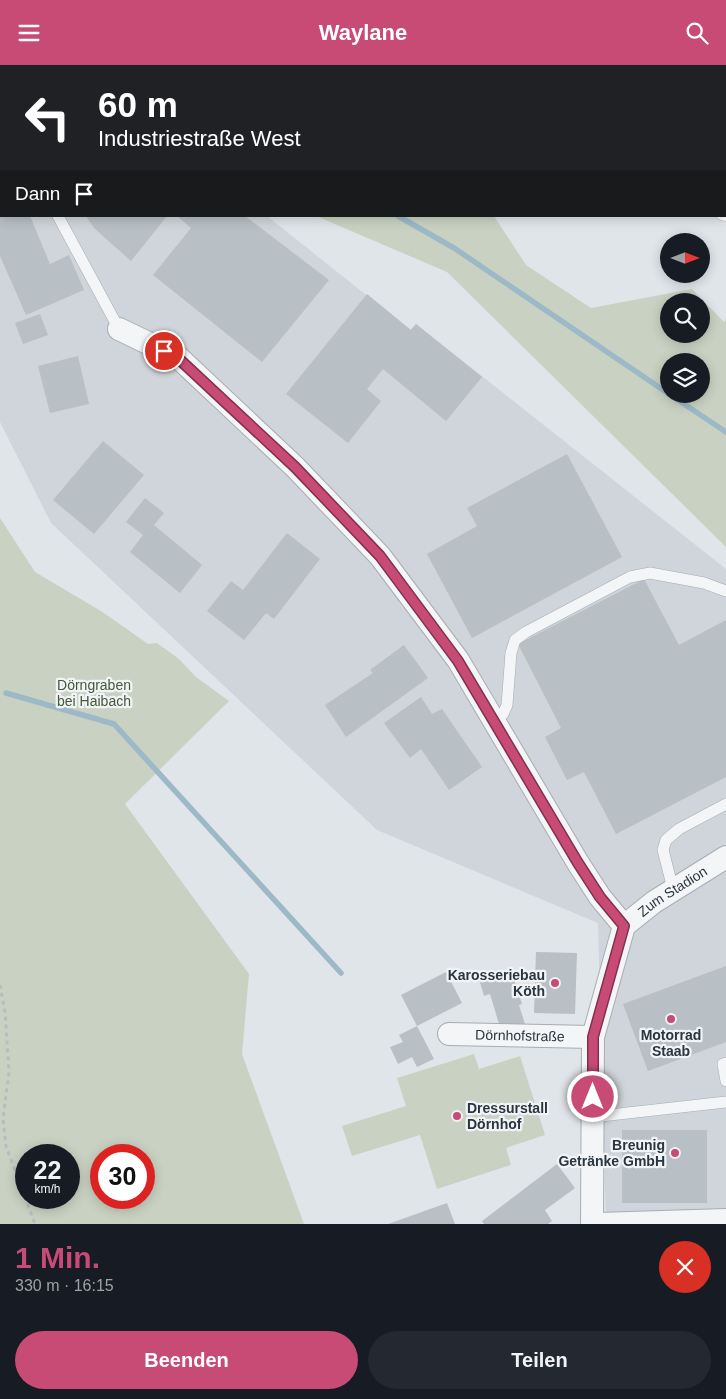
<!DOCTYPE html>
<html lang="de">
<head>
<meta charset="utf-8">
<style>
  :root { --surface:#171b24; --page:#242831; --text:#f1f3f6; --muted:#9ea1a6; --accent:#c84b76 }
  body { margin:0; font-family:Helvetica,sans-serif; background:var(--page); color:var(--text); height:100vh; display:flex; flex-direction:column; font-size:19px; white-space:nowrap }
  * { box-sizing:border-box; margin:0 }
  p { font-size:16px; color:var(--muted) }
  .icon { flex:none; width:28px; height:28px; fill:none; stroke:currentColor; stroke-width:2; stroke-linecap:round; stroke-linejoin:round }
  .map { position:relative; height:1159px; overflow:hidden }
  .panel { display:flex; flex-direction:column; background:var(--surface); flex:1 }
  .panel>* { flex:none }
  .top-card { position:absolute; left:0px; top:0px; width:726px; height:152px; box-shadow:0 2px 12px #0003; background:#202124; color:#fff; overflow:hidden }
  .needle { width:32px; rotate:90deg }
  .buttons { position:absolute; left:660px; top:168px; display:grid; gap:10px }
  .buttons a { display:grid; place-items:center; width:50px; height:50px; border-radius:50%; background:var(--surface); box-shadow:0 2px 12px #0003; font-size:25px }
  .speed { position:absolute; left:15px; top:1079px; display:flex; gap:10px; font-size:25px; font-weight:700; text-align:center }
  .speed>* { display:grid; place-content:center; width:65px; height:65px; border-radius:50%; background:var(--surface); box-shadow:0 2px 12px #0003; line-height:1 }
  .speed small { font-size:12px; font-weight:400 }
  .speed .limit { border:8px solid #d22; background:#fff; color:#111 }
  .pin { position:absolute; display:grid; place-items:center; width:42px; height:42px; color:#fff; margin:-21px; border:2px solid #fff; border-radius:50%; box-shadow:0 1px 5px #0007 }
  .me { position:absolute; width:55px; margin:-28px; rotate:0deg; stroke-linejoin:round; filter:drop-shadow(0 0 4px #0008) }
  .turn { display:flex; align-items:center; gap:18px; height:105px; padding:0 15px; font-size:22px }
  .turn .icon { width:65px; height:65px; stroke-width:2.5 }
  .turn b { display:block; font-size:35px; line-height:42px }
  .then { display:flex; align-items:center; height:48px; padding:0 15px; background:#0003; gap:10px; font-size:19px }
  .round { display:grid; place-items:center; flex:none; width:52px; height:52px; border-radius:26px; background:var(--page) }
  .summary { display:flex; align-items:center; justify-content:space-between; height:85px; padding:0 15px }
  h1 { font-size:30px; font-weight:600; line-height:38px; color:var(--accent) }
  .action { display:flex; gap:10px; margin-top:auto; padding:10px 15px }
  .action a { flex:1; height:58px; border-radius:30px; background:var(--accent); color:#fff; font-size:20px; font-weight:600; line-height:58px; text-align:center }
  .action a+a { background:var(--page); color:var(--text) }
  header { display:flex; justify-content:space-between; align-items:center; height:65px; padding:0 15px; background:var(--accent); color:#fff; font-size:22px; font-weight:600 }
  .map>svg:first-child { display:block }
  .built { fill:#cfd5da }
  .green { fill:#c9d2c2; fill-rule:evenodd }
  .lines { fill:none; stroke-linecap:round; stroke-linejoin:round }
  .stream { stroke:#9db9c7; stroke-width:5.5 }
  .building { fill:#b8bfc5 }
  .service-casing { stroke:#a6adb3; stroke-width:12 }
  .minor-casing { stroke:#a6adb3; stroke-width:24 }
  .secondary-casing { stroke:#a6adb3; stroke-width:29 }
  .path { stroke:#b7bcc0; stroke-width:3; stroke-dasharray:4 4; stroke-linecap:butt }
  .service { stroke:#f3f5f7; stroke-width:11 }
  .minor { stroke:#f3f5f7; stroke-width:22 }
  .secondary { stroke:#fff; stroke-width:28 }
  .route-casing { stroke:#82314d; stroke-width:12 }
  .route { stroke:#c84b76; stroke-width:9 }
  .poi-dot { fill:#c84b76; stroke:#f0f4f6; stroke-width:2 }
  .labels { text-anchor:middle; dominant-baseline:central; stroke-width:4.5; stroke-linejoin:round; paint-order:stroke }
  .park-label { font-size:14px; fill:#455a38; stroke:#f0f4f6 }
  .street-label { font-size:14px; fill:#2a363f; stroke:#f0f4f6 }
  .poi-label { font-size:14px; font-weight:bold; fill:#2a363f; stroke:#f0f4f6; text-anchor:end }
</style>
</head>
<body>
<header><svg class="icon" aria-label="menu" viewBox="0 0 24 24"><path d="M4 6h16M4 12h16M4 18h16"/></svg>Waylane<svg class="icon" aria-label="search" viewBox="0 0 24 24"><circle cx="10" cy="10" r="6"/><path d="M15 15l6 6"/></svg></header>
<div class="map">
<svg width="726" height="1159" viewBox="0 0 726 1159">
  <rect width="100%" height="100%" fill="#e0e5e9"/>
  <polygon class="built" points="0,86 1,86 1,151 267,151 410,265 416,259 726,504 726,1159 606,1159 598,858 377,765 51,458 0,357"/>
  <g class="green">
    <polygon points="0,0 288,0 290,1 1,1 0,86"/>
    <polygon points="625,0 726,0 726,106 725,1"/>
    <path d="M 316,151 L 494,151 L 526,200 L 591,243 L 692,224 L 724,257 L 726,254 L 726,482 L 447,207 ZM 701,236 L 701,269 L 669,269 L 669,236 ZM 701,296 L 701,329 L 669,329 L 669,296 Z"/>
    <path d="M 0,453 L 35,507 L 101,546 L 148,579 L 157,578 L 179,594 L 196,612 L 229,636 L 125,739 L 249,909 L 242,989 L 304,1159 L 0,1159 ZM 26,1090 L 69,1090 L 69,1132 L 26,1132 ZM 101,1090 L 144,1090 L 144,1132 L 101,1132 Z"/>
    <polygon points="474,989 479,1004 520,991 545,1070 506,1083 511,1100 437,1124 420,1070 352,1091 342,1061 406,1041 397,1013"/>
  </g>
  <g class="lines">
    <g class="stream">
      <polyline points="0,25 1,25"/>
      <polyline points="398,151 454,183 669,329"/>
      <polyline points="669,329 726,367"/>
      <polyline points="6,628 114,659 341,908"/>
    </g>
  </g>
  <g class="building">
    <polygon points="30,151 50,199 69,190 84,225 26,250 0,191 0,152"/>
    <polygon points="86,151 167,151 131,196 94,163"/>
    <polygon points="177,151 245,151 329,215 262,297 153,210 191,163"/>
    <polygon points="367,229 411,265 416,259 482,312 446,356 383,304 367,324 381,336 348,378 286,329"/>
    <polygon points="40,249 48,270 23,279 15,258"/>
    <polygon points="78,291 89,339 50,348 38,301"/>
    <polygon points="103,376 144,410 94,469 53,435"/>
    <polygon points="567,389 622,492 472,573 427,489 477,461 467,443"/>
    <polygon points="145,433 164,448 154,460 202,500 180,528 130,487 143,470 126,457"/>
    <polygon points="287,468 320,494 274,554 266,548 244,575 207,546 231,516 243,525"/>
    <polygon points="644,514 679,580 726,555 726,712 616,769 584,707 567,715 545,672 561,663 518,579"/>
    <polygon points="404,580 428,613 346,672 325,640 373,608 370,605"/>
    <polygon points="421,632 432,649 442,644 482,702 449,725 421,684 410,693 384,658"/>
    <polygon points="536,887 577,888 575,949 534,948"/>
    <polygon points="726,901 726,977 648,1006 623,939"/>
    <polygon points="511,905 522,939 519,940 525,959 499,959 490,929 484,931 479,914"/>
    <polygon points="446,907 462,938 417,961 401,930"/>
    <polygon points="417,961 434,994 417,1002 412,992 398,999 390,982 403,977 399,970"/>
    <rect x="622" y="1065" width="85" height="73"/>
    <polygon points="557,1099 575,1123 545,1145 552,1156 548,1159 484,1159 482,1156"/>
    <polygon points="447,1138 455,1159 388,1159"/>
  </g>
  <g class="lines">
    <defs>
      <g id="service">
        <polyline points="58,151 119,264"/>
        <polyline points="494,657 503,649 507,640 511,588 515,575 526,567 630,512 650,508 704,518 726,526"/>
        <polyline points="673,824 663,785 666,775 679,764 726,739"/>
        <polyline points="726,998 723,999 726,1016"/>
        <polyline points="592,1052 726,1037"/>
      </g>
      <g id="minor">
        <polyline points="119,264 179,293 295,402 380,491 458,595 578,798 600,832 624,861"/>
        <path id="s1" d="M 449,969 L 593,972"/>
        <path id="s2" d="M 592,1159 L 593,972 L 624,861 L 654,837 L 726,792"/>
        <polyline points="598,1159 726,1155"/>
      </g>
      <g id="secondary">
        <polyline points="566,0 567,1"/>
        <polyline points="725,141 726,142"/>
      </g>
    </defs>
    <use href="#service" class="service-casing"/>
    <use href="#minor" class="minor-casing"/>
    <use href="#secondary" class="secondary-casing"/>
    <g class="path">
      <polyline points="606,0 608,1"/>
      <polyline points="725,113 726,114"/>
      <polyline points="0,920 5,947 9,1007 3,1054 6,1081 35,1159"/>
    </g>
    <use href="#service" class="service"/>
    <use href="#minor" class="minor"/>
    <use href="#secondary" class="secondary"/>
  </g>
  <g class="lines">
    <defs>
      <polyline id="route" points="164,286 179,294 295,402 380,491 458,596 578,798 600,832 624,861 593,972 593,1032"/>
    </defs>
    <use href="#route" class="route-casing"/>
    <use href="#route" class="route"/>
  </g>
  <g class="poi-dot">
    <circle cx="555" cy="918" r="5"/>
    <circle cx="671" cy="954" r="5"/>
    <circle cx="457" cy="1051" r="5"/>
    <circle cx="675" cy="1088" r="5"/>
  </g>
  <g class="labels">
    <g class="park-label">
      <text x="94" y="620">Dörngraben<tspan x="94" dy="16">bei Haibach</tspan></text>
    </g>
    <g class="street-label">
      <text stroke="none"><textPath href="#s2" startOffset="362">Zum Stadion</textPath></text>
      <text stroke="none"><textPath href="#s1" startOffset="71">Dörnhofstraße</textPath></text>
    </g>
    <g class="poi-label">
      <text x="545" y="910">Karosseriebau<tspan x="545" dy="16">Köth</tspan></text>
      <text x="671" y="970" text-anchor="middle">Motorrad<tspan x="671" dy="16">Staab</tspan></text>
      <text x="467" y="1043" text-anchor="start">Dressurstall<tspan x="467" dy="16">Dörnhof</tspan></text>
      <text x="665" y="1080">Breunig<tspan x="665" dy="16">Getränke GmbH</tspan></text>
    </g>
  </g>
</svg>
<div class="buttons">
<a><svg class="needle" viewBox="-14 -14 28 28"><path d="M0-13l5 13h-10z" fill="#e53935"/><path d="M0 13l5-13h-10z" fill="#9ea1a6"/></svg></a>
<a><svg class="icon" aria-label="search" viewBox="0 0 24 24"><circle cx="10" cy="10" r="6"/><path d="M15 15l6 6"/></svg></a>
<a><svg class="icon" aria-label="layers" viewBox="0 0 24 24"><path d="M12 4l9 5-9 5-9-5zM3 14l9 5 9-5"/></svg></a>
</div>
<div class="speed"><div>22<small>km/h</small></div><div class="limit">30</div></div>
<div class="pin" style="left:164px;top:286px;background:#d93025"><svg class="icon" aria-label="arrive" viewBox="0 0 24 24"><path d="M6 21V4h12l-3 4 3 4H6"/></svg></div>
<svg class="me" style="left:593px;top:1032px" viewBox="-20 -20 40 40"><circle r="17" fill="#c84b76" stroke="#fff" stroke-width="3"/><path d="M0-11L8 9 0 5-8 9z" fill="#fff"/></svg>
<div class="top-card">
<div class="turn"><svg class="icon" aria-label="left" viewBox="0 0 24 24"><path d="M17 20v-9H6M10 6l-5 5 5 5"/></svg><div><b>60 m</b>Industriestraße West</div></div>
<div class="then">Dann<svg class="icon" aria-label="arrive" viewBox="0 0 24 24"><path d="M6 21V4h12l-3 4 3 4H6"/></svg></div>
</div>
</div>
<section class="panel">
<div class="summary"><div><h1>1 Min.</h1><p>330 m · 16:15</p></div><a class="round" style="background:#d93025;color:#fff"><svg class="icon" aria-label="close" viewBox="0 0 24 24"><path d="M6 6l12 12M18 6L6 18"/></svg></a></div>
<div class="action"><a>Beenden</a><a>Teilen</a></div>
</section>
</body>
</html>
